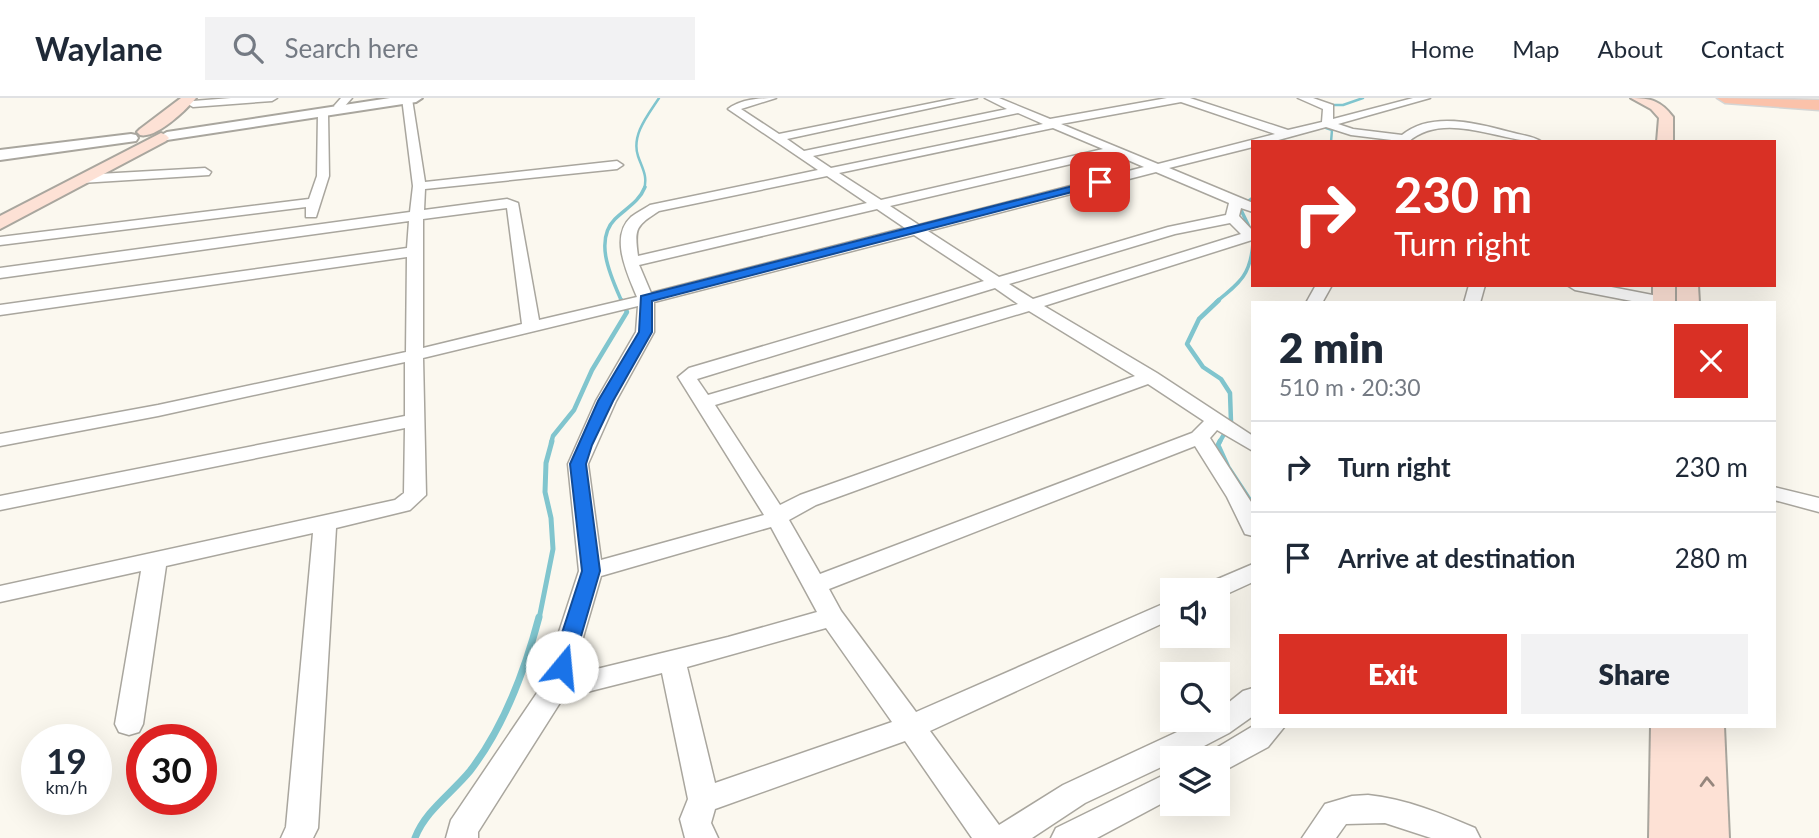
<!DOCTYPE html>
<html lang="en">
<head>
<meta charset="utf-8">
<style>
  :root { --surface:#fff; --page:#f2f2f3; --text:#1f2937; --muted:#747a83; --line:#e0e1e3; --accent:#d93025 }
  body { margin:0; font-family:Lato,sans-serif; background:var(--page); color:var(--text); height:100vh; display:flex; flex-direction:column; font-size:26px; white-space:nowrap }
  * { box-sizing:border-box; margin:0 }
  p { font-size:23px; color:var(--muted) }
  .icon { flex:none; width:38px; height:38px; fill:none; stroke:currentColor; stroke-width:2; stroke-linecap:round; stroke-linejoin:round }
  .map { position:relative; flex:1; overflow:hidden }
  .sheet { position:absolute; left:1251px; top:203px; width:525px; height:427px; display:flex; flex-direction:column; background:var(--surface); border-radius:0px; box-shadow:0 7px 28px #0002 }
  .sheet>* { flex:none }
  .guide { position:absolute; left:1251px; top:42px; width:525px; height:147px; border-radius:0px; box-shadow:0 7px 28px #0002; background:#d93025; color:#fff; overflow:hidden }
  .controls { position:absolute; left:1160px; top:480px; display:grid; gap:14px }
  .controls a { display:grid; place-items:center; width:70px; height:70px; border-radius:0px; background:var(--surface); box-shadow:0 7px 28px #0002; font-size:35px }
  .speed { position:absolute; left:21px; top:626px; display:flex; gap:14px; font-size:35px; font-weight:700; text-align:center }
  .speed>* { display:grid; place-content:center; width:91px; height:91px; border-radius:50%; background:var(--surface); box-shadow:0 7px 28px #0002; line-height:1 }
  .speed small { font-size:18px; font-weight:400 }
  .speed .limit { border:10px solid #d22; background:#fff; color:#111 }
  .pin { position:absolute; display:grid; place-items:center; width:60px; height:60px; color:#fff; margin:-30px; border-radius:14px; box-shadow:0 4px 10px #0006 }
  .me { position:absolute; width:77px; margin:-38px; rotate:17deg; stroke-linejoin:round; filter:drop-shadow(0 0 5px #0008) }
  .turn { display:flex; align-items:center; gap:24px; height:147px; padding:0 28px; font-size:32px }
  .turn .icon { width:91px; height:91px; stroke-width:2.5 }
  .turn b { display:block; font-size:49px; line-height:60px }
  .round { display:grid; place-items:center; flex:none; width:74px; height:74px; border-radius:0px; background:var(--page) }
  .head { display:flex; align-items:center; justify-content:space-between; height:119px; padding:0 28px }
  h1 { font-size:42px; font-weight:800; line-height:52px }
  .cta { display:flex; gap:14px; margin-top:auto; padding:14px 28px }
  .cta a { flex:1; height:80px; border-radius:0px; background:var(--accent); color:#fff; font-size:28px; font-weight:800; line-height:80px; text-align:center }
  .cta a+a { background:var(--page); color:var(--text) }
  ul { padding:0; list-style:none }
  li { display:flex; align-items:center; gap:21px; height:91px; padding:0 28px; border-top:2px solid var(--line) }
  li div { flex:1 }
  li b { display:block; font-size:26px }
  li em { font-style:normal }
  header { display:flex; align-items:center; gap:42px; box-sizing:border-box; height:98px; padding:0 35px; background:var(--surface); border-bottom:2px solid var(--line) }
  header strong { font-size:33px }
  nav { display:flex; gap:38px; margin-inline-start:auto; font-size:24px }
  .search { width:490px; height:63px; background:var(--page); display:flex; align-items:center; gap:18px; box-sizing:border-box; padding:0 24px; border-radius:0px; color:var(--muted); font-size:26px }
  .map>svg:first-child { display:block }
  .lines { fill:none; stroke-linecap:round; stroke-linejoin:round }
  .stream-far4 { stroke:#80c5ce; stroke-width:2.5 }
  .stream-far3 { stroke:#80c5ce; stroke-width:3.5 }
  .stream-far2 { stroke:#80c5ce; stroke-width:4.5 }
  .stream-far1 { stroke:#80c5ce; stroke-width:5 }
  .stream { stroke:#80c5ce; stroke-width:7 }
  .minor-casing { stroke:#a9a69e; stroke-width:3 }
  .tertiary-casing { stroke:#a9a69e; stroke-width:4 }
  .secondary-casing { stroke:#a9a69e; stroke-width:4 }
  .primary-casing { stroke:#d5d5d4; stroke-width:3 }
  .minor { fill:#fff; fill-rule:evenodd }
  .tertiary { fill:#fff; fill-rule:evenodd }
  .secondary { fill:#fde1d5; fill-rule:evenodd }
  .primary { fill:#fbc2aa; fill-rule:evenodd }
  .oneway { stroke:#95867d }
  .route { fill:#1a73e8; stroke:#114b97; stroke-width:2 }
</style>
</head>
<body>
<header>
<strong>Waylane</strong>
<div class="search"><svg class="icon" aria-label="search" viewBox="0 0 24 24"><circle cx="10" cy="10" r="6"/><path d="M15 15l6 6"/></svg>Search here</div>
<nav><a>Home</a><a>Map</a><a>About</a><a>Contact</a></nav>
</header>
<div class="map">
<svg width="1819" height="740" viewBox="0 0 1819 740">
  <rect width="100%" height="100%" fill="#fbf8ef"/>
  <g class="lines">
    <g class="stream-far4">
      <polyline points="1331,7 1343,7 1363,0"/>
      <polyline points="1326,30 1332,32 1331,44"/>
      <path d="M 644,91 C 648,78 642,70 638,58 C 631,37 648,17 659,0"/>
    </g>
    <g class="stream-far3">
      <polyline points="1249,103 1253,100"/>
      <polyline points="1241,112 1253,137"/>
      <path d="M 622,204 C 612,181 593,143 615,121 C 626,110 639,104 645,89"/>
      <path d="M 1216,204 C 1241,184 1251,176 1253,144"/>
    </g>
    <g class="stream-far2">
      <polyline points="1219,202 1199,221 1187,246 1203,269 1221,281 1230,295 1231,324 1219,345"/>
      <polyline points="551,345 553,338 574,312 592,272 627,214 621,202"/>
    </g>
    <g class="stream-far1">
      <polyline points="1220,343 1218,347 1228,369 1253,407"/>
      <polyline points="539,521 553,451 551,420 545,394 546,365 552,343"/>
    </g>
    <path class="stream" d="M 415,740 C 425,713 452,695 470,673 C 504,629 525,572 539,519"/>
    <defs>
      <g id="minor">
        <polygon points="231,0 277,0 272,3 193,9 188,6 193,3"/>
        <polygon points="341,0 352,0 343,10 335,10 334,8"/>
        <path d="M 402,0 L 412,1 L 425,84 L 617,63 L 623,67 L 617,71 L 425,91 L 424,112 L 507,101 L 518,105 L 539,222 L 637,199 C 628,177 609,139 631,119 C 636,115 644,111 650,107 L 818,72 L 728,11 C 741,1 759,0 776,0 L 741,11 L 779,36 L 957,0 L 977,0 L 787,41 L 804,53 L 1007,11 L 985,0 L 999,0 L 1050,21 L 1167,0 L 1190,0 L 1288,32 L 1322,24 L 1323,11 L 1298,0 L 1313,0 L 1333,7 L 1333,21 L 1413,0 L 1430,0 L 1338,26 L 1353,31 L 1402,37 C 1431,13 1476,25 1510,34 C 1520,37 1533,38 1542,44 C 1499,44 1445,12 1408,44 L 1351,37 L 1326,29 L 1271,44 L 1253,44 L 1253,49 L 1169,70 L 1253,105 L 1253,114 L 1241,110 L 1239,118 L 1253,133 L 1252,142 L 1044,208 L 1157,275 L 1253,338 L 1253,353 L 1217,332 L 1210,340 L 1253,407 L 1253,438 L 1245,436 L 1227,399 L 1195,348 L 829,491 L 841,513 L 916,614 L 1172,502 L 1172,521 L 930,633 L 999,727 L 1063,687 L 1205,621 L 1218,621 L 1218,613 L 1243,593 L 1253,590 L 1253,618 L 1229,635 L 1181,660 L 1172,660 L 1172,664 L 1085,705 L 1032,740 L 972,740 L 905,643 L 715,711 L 711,725 L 718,740 L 685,740 L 680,721 L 688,701 L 662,575 L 563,600 L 478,734 L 478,740 L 446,740 L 451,722 L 541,589 L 579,473 L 568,366 L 596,303 L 636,234 L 638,208 L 423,260 L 426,397 L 410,412 L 336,430 L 318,730 L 313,740 L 281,740 L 286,729 L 313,435 L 166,468 L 143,626 L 139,634 L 129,637 L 119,634 L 115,626 L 141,473 L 0,504 L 0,488 L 395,402 L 404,395 L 405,330 L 0,412 L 0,398 L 405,318 L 405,264 L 158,318 L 0,348 L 0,336 L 158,307 L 406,254 L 407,159 L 0,217 L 0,207 L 407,150 L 409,123 L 0,180 L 0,170 L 410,114 L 413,88 ZM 1181,4 L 1275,36 L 1158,66 L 1061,26 ZM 1018,15 L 1043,26 L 831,70 L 813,58 ZM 1053,30 L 1103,51 L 881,102 L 839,75 ZM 1114,56 L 1144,69 L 919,127 L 890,108 ZM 1156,74 L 1229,105 L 1226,117 L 1168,129 L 999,179 L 928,133 ZM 827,78 L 867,105 L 638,158 C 634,130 636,128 659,113 ZM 507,110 L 522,226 L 423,250 L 423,121 ZM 877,111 L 905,130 L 651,195 L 640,169 L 639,167 ZM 1230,125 L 1241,136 L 1033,201 L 1009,186 L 1175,136 ZM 914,137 L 984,183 L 689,270 L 678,279 L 764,417 L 601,462 L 588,366 L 616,303 L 654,234 L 654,204 ZM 995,190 L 1018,206 L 708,297 L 697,281 ZM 1029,213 L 1135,278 L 800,397 L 780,407 L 715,307 ZM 1148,286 L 1204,323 L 1192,335 L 820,476 L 789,422 L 816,407 ZM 771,429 L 817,514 L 728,539 L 572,577 L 601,478 ZM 826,530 L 892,624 L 715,685 L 687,569 Z"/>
        <polygon points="323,12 328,15 329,78 316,119 306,119 306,109 0,147 0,139 309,101 317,78 318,15"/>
        <polygon points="205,70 211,74 209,77 81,85 75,81 81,77"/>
        <polygon points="1316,187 1332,187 1322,205 1306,205"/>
        <polygon points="1469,187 1485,187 1480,205 1464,205"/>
        <polygon points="1567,187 1601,187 1668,200 1676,205 1642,205 1575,192"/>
        <polygon points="1774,389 1819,400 1819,414 1774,402"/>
        <polygon points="1253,466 1253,484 1218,500 1218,492 1203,492 1206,486"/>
        <polygon points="1253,628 1285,628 1268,649 1218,676 1218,660 1205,660 1208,655"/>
        <polygon points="1172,673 1172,700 1097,740 1051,740 1056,730"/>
        <path d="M 1368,697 C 1406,701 1440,715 1475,730 L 1480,740 L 1431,740 L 1385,725 L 1346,726 L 1336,740 L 1302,740 L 1325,706 L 1352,698 Z"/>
      </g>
      <g id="tertiary">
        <polygon points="390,0 422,0 416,4 167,42 160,38 167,34"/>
        <polygon points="131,36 136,37 138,40 136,43 0,62 0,52"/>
      </g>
      <g id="secondary">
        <path d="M 181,0 L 196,0 C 186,12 156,41 140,37 L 137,34 L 140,31 Z"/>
        <path d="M 1631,0 C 1651,0 1661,3 1673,19 L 1673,44 L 1657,44 L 1659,20 L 1651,11 Z"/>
        <polygon points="161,35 166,37 169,40 166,43 0,131 0,118"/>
        <rect x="1653" y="187" width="22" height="18"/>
        <polygon points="1677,187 1698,187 1699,205 1677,205"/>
        <polygon points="1651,628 1724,628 1729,740 1649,740"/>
      </g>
      <polygon id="primary" points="1717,0 1819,2 1819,12 1725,5"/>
    </defs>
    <use href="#minor" class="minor-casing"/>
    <use href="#tertiary" class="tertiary-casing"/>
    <use href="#secondary" class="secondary-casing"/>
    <use href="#primary" class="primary-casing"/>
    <use href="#minor" class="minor"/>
    <use href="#tertiary" class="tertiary"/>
    <use href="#secondary" class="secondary"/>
    <use href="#primary" class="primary"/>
  </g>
  <defs><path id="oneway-chevron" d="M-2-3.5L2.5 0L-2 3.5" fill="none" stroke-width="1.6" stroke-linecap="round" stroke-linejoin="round" transform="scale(1.75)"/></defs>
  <use class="oneway" href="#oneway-chevron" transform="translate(1707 684) rotate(-92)"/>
  <polygon class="route" points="1100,81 1105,84 1103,86 652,203 652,234 613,303 592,347 586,366 600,473 572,569 569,574 562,576 554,574 551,569 582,473 570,366 598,303 639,234 641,198"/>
</svg>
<div class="controls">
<a><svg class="icon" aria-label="sound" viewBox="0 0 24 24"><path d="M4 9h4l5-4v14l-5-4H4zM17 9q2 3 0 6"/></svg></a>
<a><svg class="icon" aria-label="search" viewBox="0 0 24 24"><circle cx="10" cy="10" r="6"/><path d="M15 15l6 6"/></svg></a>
<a><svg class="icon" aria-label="layers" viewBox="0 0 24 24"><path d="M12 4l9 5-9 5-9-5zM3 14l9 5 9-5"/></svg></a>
</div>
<div class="speed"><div>19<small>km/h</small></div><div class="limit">30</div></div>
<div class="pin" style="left:1100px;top:84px;background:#d93025"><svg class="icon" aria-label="arrive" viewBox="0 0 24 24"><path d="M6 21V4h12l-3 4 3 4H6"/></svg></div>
<svg class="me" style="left:562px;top:569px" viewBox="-20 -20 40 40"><circle r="19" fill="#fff"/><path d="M0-13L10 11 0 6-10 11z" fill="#1a73e8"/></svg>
<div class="guide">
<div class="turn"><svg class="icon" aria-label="right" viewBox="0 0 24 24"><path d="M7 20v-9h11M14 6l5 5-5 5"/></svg><div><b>230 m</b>Turn right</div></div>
</div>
<section class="sheet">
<div class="head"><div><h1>2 min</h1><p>510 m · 20:30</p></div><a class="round" style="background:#d93025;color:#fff"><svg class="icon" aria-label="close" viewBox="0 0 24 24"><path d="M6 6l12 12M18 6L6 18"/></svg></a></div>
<ul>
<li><svg class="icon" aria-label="right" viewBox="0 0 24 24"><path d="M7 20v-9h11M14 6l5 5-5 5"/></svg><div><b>Turn right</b></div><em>230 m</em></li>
<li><svg class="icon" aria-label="arrive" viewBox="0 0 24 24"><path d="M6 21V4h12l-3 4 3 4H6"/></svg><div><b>Arrive at destination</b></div><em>280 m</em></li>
</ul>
<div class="cta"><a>Exit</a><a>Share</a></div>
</section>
</div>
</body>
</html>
